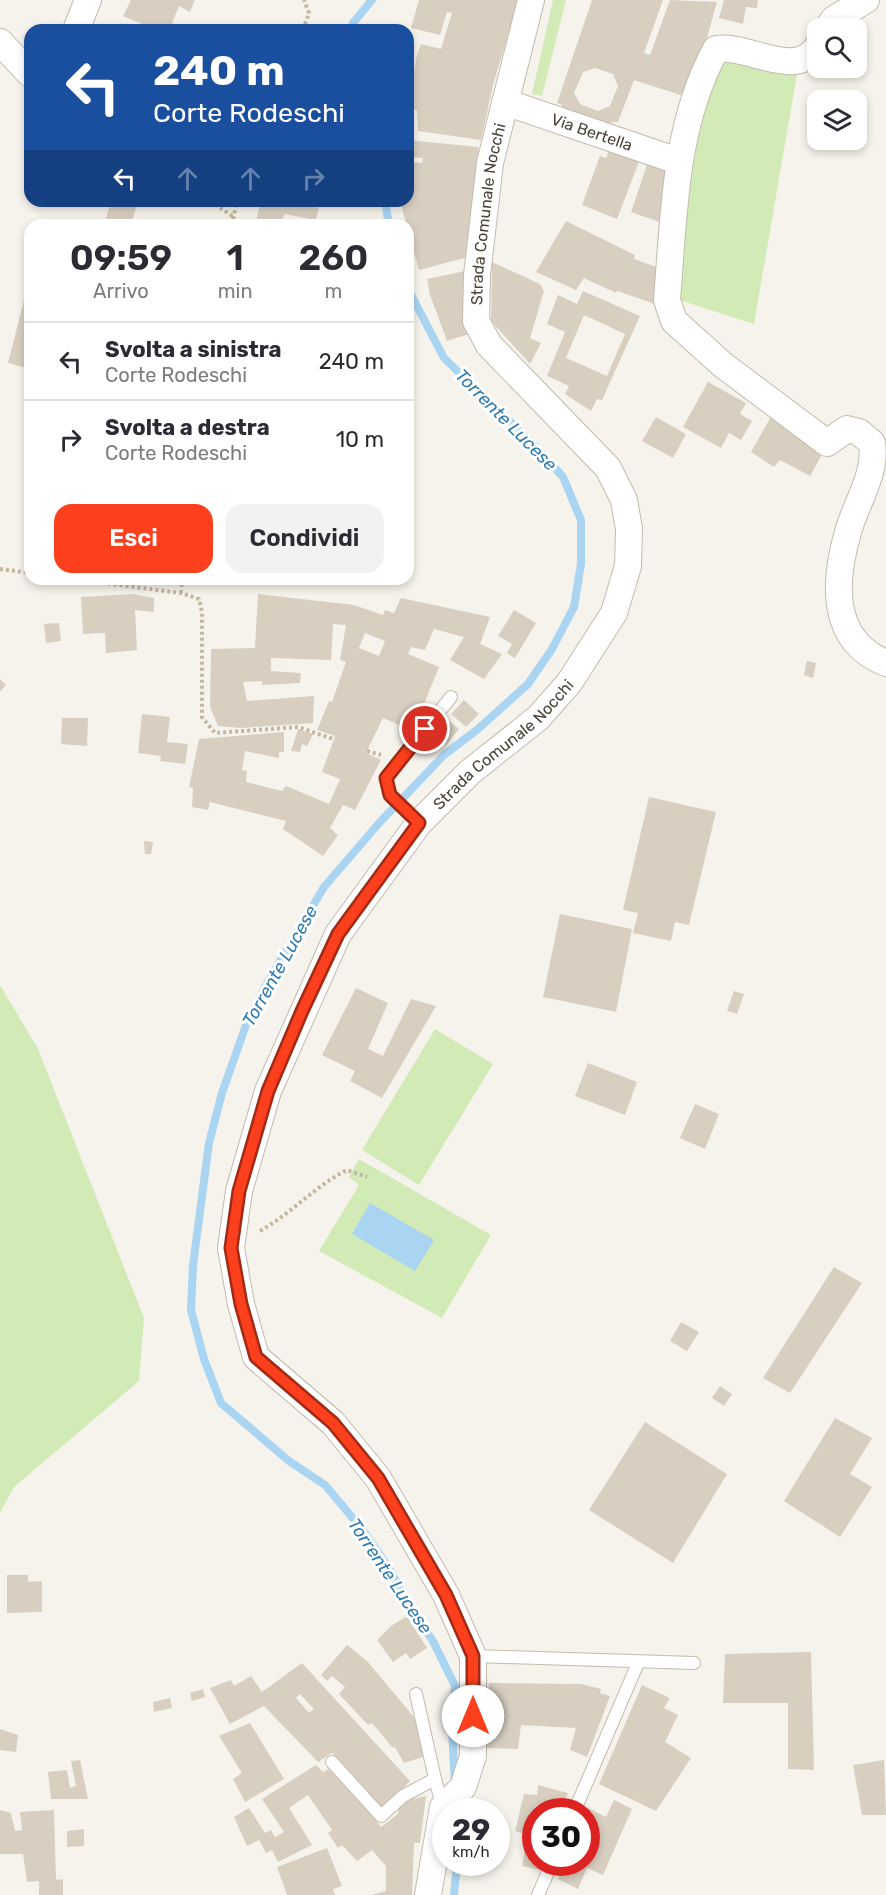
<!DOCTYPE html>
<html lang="it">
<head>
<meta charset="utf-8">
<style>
  :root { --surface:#fff; --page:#f2f2f3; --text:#2b2b33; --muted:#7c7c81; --line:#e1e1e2; --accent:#fc3f1d }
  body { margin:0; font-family:Rubik,sans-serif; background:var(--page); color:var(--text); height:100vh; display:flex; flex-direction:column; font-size:22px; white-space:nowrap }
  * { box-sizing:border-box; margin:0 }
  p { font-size:20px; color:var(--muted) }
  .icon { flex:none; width:33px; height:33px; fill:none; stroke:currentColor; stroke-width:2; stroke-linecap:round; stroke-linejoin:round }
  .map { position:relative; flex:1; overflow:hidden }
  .side { position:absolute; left:24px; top:219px; width:390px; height:366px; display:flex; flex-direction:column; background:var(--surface); border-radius:18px; box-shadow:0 3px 9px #0003 }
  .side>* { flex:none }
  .hud { position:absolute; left:24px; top:24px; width:390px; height:183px; border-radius:18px; box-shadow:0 3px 9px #0003; background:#1a4fa0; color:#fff; overflow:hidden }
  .controls { position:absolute; left:807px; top:18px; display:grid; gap:12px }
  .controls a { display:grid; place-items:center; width:60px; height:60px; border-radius:12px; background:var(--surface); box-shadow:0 3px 9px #0003; font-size:30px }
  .speed { position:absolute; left:432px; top:1798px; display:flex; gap:12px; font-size:30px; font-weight:700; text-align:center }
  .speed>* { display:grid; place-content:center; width:78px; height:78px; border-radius:50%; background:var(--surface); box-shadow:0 3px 9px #0003; line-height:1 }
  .speed small { font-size:15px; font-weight:400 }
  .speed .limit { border:9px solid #d22; background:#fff; color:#111 }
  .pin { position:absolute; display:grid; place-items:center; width:51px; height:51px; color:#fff; margin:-26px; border:3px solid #fff; border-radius:50%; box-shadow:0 2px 6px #0007 }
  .me { position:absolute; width:66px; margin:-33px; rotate:0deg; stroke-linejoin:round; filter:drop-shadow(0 0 4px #0008) }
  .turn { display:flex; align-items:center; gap:21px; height:126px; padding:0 30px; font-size:27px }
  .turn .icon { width:78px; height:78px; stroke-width:2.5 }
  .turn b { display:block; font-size:42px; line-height:51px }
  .lanes { display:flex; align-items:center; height:57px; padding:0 30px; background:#0003; justify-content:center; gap:30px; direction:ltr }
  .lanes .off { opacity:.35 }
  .eta { display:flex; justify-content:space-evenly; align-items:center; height:102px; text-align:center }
  .eta b { font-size:36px; font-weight:600; line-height:42px }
  .primary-button { display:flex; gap:12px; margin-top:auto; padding:12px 30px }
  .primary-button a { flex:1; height:69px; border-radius:18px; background:var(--accent); color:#fff; font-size:24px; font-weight:600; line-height:69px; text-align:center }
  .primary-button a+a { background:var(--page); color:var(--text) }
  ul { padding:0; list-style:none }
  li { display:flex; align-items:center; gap:18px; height:78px; padding:0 30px; border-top:2px solid var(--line) }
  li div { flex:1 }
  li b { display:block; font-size:22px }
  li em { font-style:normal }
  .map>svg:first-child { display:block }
  .green { fill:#d2eab5 }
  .water { fill:#a9d4f2 }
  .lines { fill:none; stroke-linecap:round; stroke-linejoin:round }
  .stream { stroke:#a9d4f2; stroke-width:8 }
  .building { fill:#d8cfc1; fill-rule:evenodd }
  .service-casing { stroke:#c2bbae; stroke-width:14 }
  .minor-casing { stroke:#c2bbae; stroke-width:28 }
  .path { stroke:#c4b79f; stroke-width:4; stroke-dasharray:3 3; stroke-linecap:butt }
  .service { stroke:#fff; stroke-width:12 }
  .minor { stroke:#fff; stroke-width:26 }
  .route-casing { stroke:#a42913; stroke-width:15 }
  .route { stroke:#fc3f1d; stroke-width:10 }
  .labels { text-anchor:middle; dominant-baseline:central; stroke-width:6; stroke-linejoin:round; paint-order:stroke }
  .street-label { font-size:16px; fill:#4b4439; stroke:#fff }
  .water-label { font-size:18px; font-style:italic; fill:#2e7ab2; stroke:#fff }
</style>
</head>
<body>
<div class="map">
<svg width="886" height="1895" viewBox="0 0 886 1895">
  <rect width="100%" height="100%" fill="#f6f3ec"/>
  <g class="green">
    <polygon points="553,0 566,0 542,96 532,94"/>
    <polygon points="719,60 797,74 754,324 673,298 691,179 712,65"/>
    <polygon points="0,985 38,1049 144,1318 139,1381 14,1487 0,1513"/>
    <polygon points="435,1029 493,1064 419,1185 362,1150"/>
    <polygon points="359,1159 491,1235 442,1318 319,1251 359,1185 349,1177"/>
  </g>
  <polygon class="water" points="370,1203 434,1240 415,1271 352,1234"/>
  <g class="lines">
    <g class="stream">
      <polyline points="351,30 353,23 372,0"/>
      <polyline points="385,201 389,225"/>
      <polyline points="408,289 444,358 537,448 563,477 581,520 581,564 574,607 552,649 528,684 478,729 444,755 380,822 324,887 267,983 246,1025 222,1093 209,1143 193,1265 191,1310 204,1359 221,1403 289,1461 325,1485 362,1529 389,1568 409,1606 433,1641 455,1686 452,1728 455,1785"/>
      <polyline points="454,1895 457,1863"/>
    </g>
  </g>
  <g class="building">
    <polygon points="131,0 195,0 190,12 179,6 172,23 186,30 157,30 123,16"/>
    <polygon points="419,0 519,0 494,81 481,140 418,131 417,110 414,110 412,88 416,59 421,44 441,49 452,13 447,12 440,35 411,28"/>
    <path d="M 592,0 L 663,0 L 644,53 L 650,55 L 670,0 L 717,2 L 690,98 L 634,80 L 618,122 L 612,122 L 609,128 L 562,112 L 562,105 L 557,103 ZM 595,68 L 613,74 L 618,86 L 610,106 L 598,111 L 580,104 L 574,93 L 583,72 Z"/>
    <polygon points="724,0 758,0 757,8 746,7 743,24 719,18"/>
    <polygon points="408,140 478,147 481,193 476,255 419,270 400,201 408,201 408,162 422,163 423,158 408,157"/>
    <polygon points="610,148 640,159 617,219 582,205 600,156 606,158"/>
    <polygon points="648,162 671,169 665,224 631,212"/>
    <polygon points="111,201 138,201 131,225 104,225"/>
    <polygon points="261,201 320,201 316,220 284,214 282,225 255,225"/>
    <polygon points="566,221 635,255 634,259 659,268 655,304 617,291 616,293 584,278 576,290 536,272"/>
    <polygon points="492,262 540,284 544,291 530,338 541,343 530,364 491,321"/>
    <polygon points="465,271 475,332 447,341 430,295 427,279"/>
    <path d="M 583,291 L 640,316 L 602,400 L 597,399 L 591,411 L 565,394 L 569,386 L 547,376 L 565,332 L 547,324 L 558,295 L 577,304 ZM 584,315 L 625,334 L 607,376 L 566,358 Z"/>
    <polygon points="25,296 30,298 30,369 8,363"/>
    <polygon points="708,382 746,403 740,414 752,421 741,440 729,433 721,448 683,427"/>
    <polygon points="772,415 824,451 810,476 780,460 774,467 751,452"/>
    <polygon points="656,417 686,434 673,458 642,441"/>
    <polygon points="133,594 154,598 154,612 135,610 137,650 106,653 105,633 83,634 81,597"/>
    <path d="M 258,594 L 354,605 L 383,615 L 385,610 L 394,613 L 401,598 L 490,617 L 480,644 L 502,654 L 484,679 L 450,660 L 464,637 L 434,629 L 425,650 L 411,647 L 408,654 L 439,667 L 413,731 L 383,718 L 366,753 L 381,760 L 355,810 L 343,805 L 330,828 L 338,835 L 323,856 L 283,829 L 286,821 L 210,802 L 208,810 L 192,807 L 193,788 L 189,787 L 199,739 L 284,732 L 284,752 L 279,752 L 279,758 L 245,751 L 242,770 L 247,771 L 246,782 L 282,791 L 286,786 L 329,804 L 340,779 L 322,772 L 335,736 L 317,730 L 329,701 L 332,702 L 346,662 L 340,660 L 346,625 L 333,624 L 331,660 L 271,658 L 271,671 L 301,673 L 300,683 L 262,685 L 262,681 L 243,682 L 247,701 L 314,696 L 313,723 L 241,728 L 218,726 L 210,707 L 211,649 L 255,648 ZM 365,633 L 385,641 L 379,656 L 359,648 Z"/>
    <polygon points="514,610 536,623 515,658 507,653 512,644 498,636"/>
    <polygon points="59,623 61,641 46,643 44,624"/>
    <polygon points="807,661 816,663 813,678 804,675"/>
    <polygon points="0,679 6,685 0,692"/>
    <polygon points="464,700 479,714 466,727 451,714"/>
    <polygon points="142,714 170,717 167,742 188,744 185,764 160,761 161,756 138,753"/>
    <polygon points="62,718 88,718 87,746 61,744"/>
    <polygon points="445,718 459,729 446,745 433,734"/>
    <polygon points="298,729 313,734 307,746 302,744 300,752 291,751"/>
    <polygon points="649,797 716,812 689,925 675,922 671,941 633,933 638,913 623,910"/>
    <polygon points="144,841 153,842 151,854 145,854"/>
    <polygon points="560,914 632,929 616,1012 543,997"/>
    <polygon points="356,988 388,1003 368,1049 383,1056 411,999 436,1006 382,1098 350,1081 355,1071 322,1055"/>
    <polygon points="734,991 744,994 737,1014 727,1011"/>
    <polygon points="588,1063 637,1082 625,1115 575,1096"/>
    <polygon points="695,1104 719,1114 705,1149 680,1138"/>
    <polygon points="834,1267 862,1283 790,1393 763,1378"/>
    <polygon points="681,1322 699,1332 687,1351 670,1341"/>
    <polygon points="720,1386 732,1394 724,1406 712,1398"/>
    <polygon points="835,1418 872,1438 850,1474 872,1487 840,1537 784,1501"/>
    <polygon points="645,1422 727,1474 673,1563 589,1510"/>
    <polygon points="7,1575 28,1575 28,1582 42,1581 42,1612 7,1613"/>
    <polygon points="407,1616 427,1648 410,1659 406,1653 393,1662 377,1640 391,1626"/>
    <polygon points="347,1645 367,1661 414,1717 426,1756 404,1763 395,1747 393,1748 372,1723 368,1725 339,1694 345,1687 332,1676 327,1681 321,1675"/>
    <polygon points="811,1652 814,1770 788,1769 788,1703 723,1703 725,1654"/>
    <path d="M 302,1663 L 410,1781 L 383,1809 L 332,1753 L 318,1762 L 264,1706 L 230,1724 L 210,1688 L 231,1680 L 234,1686 L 251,1676 L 262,1692 ZM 300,1694 L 314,1709 L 309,1713 L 296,1698 Z"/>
    <polygon points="489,1683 581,1684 601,1689 600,1693 610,1696 587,1757 570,1750 576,1728 521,1725 518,1749 485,1748"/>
    <polygon points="642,1685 670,1698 664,1708 678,1715 665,1742 691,1758 656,1811 599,1784"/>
    <polygon points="203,1689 205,1697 192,1701 190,1693"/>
    <polygon points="170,1698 172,1708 154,1712 153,1702"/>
    <polygon points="250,1723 284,1779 245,1802 233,1779 242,1773 219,1736"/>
    <polygon points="0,1729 18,1735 16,1752 0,1750"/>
    <polygon points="80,1760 88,1799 51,1799 48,1772 67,1770 70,1788 76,1786 71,1761"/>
    <polygon points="884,1760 886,1815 862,1815 853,1765"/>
    <polygon points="316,1765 323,1772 328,1769 354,1793 381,1827 398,1814 399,1802 426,1796 420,1843 414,1843 412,1895 371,1895 386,1891 386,1866 372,1850 357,1861 342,1845 338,1848 328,1833 332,1830 308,1795 289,1808 312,1845 278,1862 272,1850 266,1853 259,1840 247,1846 234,1817 249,1808 265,1833 271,1830 275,1837 284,1832 262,1799"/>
    <polygon points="538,1785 568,1793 561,1812 536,1812 536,1863 543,1863 541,1870 522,1866 528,1835 515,1831 524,1794 537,1795"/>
    <polygon points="614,1800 632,1809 603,1875 587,1868 578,1889 558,1879 563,1863 586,1863 586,1807 606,1817"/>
    <polygon points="0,1810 11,1813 15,1831 22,1830 20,1812 54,1810 56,1880 63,1879 63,1895 39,1895 39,1881 27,1882 23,1854 0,1854"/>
    <polygon points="84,1829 84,1846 67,1847 67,1831"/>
    <polygon points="327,1848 342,1886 333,1889 335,1895 287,1895 277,1867"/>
  </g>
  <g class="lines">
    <defs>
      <g id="service">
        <polyline points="419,823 390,795 386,778 451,697"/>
        <polyline points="473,1656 694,1663"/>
        <polyline points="416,1694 435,1779"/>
        <polyline points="332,1762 381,1816 403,1796 435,1779 443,1807"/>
        <polyline points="574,1812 638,1663"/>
        <polyline points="538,1895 552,1863"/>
      </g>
      <g id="minor">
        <polyline points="828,28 834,19 866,0"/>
        <polyline points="76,30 88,0"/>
        <polyline points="0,42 30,74"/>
        <path d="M 818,46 C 796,81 749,44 716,49 C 674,126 674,215 667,300 L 674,321 L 723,365 L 827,443 L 847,429 L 859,432 L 872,443 C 877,473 856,503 848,532 C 834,580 829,641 886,663"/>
        <path id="s1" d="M 505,102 L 678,161"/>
        <path id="s2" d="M 428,1895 L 443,1807 L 463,1787 L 473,1756 L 473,1656 L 446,1595 L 378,1478 L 333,1423 L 256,1357 L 241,1304 L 231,1248 L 239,1191 L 268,1091 L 338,934 L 419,823 L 470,772 L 538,718 L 569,683 L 614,613 L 628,566 L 629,529 L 624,500 L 608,468 L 489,345 L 476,321 L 477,275 L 490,163 L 531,0"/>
      </g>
    </defs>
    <use href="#service" class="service-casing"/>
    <use href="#minor" class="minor-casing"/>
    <g class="path">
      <polyline points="303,30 309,13 304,0"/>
      <polyline points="210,201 234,217"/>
      <polyline points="232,225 237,201"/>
      <polyline points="0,569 30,573"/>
      <polyline points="72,579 181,593 199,599 202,612 202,717 215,733 298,727 333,739"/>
      <polyline points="181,593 182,579"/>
      <polyline points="367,751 381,755"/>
      <path d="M 260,1231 C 292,1213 315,1186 347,1170 L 367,1177"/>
    </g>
    <use href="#service" class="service"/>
    <use href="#minor" class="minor"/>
  </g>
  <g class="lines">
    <defs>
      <polyline id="route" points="425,729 386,778 390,795 419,823 338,934 302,1011 268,1091 239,1191 231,1248 241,1304 256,1357 333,1423 378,1478 446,1595 473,1656 473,1716"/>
    </defs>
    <use href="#route" class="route-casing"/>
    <use href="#route" class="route"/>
  </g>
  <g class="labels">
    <g class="street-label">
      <text stroke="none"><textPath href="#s1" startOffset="92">Via Bertella</textPath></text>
      <text stroke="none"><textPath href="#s2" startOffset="1954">Strada Comunale Nocchi</textPath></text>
      <text stroke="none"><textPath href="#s2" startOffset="1323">Strada Comunale Nocchi</textPath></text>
    </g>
    <g class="water-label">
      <text transform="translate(506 420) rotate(45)">Torrente Lucese</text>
      <text transform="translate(280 966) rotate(-61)">Torrente Lucese</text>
      <text transform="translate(390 1576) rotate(56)">Torrente Lucese</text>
    </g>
  </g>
</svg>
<div class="controls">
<a><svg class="icon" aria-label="search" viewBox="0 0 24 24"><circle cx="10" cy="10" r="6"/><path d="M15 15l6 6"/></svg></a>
<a><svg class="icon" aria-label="layers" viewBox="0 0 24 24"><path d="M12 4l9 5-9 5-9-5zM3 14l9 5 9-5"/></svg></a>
</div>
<div class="speed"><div>29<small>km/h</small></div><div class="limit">30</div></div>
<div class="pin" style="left:425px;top:729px;background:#d93025"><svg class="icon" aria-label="arrive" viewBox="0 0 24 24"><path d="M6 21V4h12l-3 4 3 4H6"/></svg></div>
<svg class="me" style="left:473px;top:1716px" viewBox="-20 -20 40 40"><circle r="19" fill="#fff"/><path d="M0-13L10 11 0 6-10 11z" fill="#fc3f1d"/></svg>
<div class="hud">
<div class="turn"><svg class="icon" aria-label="left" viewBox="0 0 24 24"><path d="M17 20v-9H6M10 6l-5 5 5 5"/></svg><div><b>240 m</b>Corte Rodeschi</div></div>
<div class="lanes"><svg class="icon" aria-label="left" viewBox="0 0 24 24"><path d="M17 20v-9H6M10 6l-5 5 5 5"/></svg><svg class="icon off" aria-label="ahead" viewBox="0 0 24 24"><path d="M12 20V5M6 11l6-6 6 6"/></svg><svg class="icon off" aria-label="ahead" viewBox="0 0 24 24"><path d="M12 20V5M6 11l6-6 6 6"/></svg><svg class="icon off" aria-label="right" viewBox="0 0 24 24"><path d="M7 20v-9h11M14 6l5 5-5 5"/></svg></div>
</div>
<section class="side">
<div class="eta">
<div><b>09:59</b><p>Arrivo</p></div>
<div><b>1</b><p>min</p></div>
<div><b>260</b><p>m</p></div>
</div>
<ul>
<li><svg class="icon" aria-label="left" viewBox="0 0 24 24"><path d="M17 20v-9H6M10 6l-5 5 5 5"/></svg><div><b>Svolta a sinistra</b><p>Corte Rodeschi</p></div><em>240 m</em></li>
<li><svg class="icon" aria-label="right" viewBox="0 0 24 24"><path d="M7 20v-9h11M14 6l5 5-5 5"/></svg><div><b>Svolta a destra</b><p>Corte Rodeschi</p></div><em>10 m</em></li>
</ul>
<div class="primary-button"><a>Esci</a><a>Condividi</a></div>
</section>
</div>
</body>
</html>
